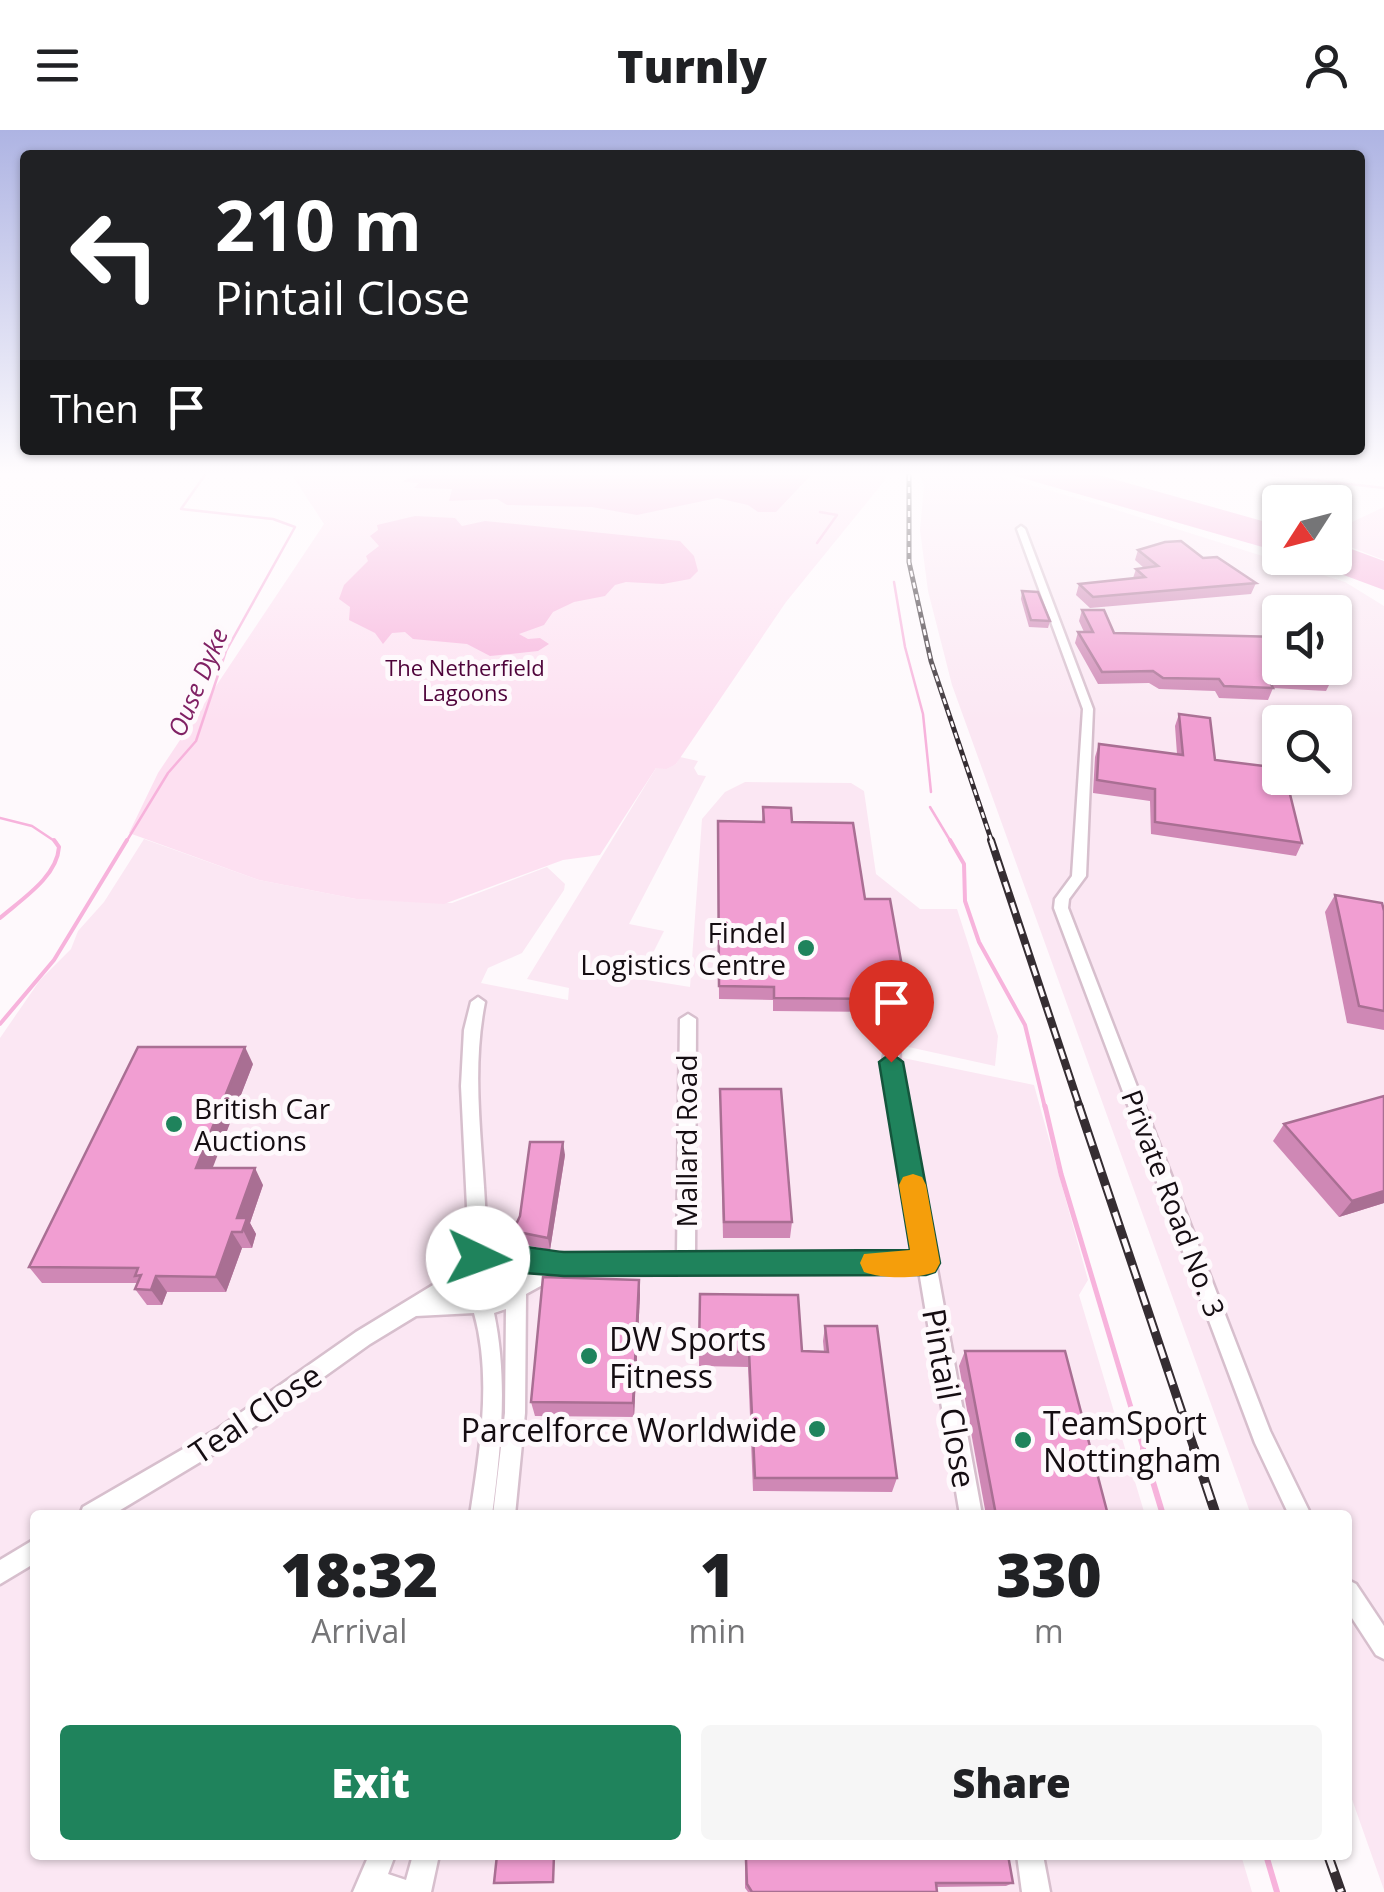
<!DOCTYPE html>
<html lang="en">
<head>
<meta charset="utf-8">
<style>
  :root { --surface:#fff; --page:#f6f6f6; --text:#202124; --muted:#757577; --accent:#1f835c }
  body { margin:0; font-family:"Open Sans",sans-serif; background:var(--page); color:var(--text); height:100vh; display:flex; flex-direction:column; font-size:38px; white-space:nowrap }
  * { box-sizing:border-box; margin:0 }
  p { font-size:32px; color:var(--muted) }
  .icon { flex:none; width:55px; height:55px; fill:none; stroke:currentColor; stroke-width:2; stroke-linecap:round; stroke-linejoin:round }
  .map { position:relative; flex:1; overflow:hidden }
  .sheet { position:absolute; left:30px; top:1380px; width:1322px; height:350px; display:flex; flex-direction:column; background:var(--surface); border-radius:10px; box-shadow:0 2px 8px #0004 }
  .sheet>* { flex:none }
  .hud { position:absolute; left:20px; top:20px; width:1345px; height:305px; border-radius:10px; box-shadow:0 2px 8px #0004; background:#202124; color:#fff; overflow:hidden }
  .needle { width:65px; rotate:234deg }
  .buttons { position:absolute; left:1262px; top:355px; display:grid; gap:20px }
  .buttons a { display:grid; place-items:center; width:90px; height:90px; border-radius:10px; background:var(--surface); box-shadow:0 2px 8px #0004; font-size:50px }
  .pin { position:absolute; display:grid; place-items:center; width:85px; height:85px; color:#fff; margin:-102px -42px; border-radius:50% 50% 50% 0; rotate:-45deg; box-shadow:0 0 10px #0007 }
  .pin .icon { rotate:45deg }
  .me { position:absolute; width:110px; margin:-55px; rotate:93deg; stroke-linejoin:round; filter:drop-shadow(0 0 8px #0008) }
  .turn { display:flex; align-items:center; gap:35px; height:210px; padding:0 30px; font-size:45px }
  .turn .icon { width:130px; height:130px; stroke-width:2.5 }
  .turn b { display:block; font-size:70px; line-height:85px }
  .then { display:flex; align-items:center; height:95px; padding:0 30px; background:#0003; gap:20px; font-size:38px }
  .eta { display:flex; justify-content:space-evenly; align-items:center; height:170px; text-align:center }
  .eta b { font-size:60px; font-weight:800; line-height:70px }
  .action { display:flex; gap:20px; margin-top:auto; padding:20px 30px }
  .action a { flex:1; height:115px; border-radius:10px; background:var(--accent); color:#fff; font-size:40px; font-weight:800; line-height:115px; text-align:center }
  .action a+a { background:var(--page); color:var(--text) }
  header { display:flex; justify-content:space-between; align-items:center; height:130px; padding:0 30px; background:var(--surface); font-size:45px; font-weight:800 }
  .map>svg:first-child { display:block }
  .built { fill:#fbe7f3; fill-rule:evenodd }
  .green { fill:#fde0f1 }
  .water { fill:#f7b3dc }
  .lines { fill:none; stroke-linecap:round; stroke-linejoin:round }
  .stream-far3 { stroke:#f7b3dc; stroke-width:2.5 }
  .stream-far2 { stroke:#f7b3dc; stroke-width:4 }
  .stream-far1 { stroke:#f7b3dc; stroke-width:5 }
  .stream { stroke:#f7b3dc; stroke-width:6 }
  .minor-casing { stroke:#d7bfcd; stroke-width:5 }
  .minor { fill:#fff; fill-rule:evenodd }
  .rail-far3-casing { stroke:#352d32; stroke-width:5 }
  .rail-far2-casing { stroke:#352d32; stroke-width:8 }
  .rail-far1-casing { stroke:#352d32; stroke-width:9 }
  .rail-casing { stroke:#352d32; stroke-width:10 }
  .rail-far3 { stroke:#fef9fc; stroke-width:2.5; stroke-dasharray:6; stroke-linecap:butt }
  .rail-far2 { stroke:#fef9fc; stroke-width:4; stroke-dasharray:11; stroke-linecap:butt }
  .rail-far1 { stroke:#fef9fc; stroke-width:5; stroke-dasharray:14; stroke-linecap:butt }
  .rail { stroke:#fef9fc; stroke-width:6; stroke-dasharray:18; stroke-linecap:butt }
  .wall { fill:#cf88b5 }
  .shaded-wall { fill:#a96f93 }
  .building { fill:#f19ed2; stroke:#a96f93; stroke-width:2.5 }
  .route { fill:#1f835c; stroke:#14553c; stroke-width:2.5 }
  .slow { fill:#f59e0b }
  .poi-dot { fill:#1f835c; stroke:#fef9fc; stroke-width:4 }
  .labels { text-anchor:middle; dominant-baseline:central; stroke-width:10; stroke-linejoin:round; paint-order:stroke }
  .far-park-label { font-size:22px; fill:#4e033a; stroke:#fef9fc }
  .far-water-label { font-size:25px; font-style:italic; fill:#802164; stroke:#fef9fc }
  .poi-label { font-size:28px; fill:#150d12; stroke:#fef9fc; text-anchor:end }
  .street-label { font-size:28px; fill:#150d12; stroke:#fef9fc }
  .near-poi-label { font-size:32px; fill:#150d12; stroke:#fef9fc; text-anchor:start }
  .near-street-label { font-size:32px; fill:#150d12; stroke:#fef9fc }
</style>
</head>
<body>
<header><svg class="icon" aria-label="menu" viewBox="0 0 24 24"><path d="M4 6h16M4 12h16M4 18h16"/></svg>Turnly<svg class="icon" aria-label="person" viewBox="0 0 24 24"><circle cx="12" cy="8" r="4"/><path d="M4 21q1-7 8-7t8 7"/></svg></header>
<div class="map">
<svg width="1384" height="1762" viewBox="0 0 1384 1762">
  <rect width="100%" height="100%" fill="#fef9fc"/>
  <g class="built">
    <path d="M 920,345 L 995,345 L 1104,376 L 1345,452 L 1384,476 L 1384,1760 L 1348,1658 L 1348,1385 L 1251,1385 L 952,555 L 928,461 L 920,400 L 924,357 ZM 1280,482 L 1335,482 L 1335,538 L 1280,538 ZM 1280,592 L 1335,592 L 1335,648 L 1280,648 Z"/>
    <polygon points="680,627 698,631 694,638 698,645 706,646 629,794 664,801 640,849 690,857 702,689 725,662 745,652 851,653 864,661 876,744 920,779 957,779 998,906 995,936 904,916 903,928 1034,955 1088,1150 1079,1165 1145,1385 35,1385 35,1725 1241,1725 1252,1762 0,1762 0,908 40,850 71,819 78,801 104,772 144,709 259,750 356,769 452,773 547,737 565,754 564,760 522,823 488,838 481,853 568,870 569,858 527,849 656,638 676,634"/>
  </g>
  <g class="green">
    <polygon points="292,345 886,345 886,349 786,472 676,634 666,639 656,638 600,725 563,730 444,774 356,769 259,750 129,703 158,643 324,394"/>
    <polygon points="1384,377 1384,430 1335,411 1335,400"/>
  </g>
  <g class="water">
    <polygon points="414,345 811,345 776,382 758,382 748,375 717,368 637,385 592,377 507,375 497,369 449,371 452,359 414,358 419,353 402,352"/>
    <polygon points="1012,345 1099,345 1280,396 1280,422"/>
    <polygon points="415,386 455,388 462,396 485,391 680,411 694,426 698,441 690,449 663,454 626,452 615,455 605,466 574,472 553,482 544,495 519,504 528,509 540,508 549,514 538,521 490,526 467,514 413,509 405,502 392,503 383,514 375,503 349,490 350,477 339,469 344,455 368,431 366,426 379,416 370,406 378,400 377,395"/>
    <polygon points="1335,413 1384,431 1384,460 1298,428 1335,428"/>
  </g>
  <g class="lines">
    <g class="stream-far3">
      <polyline points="1272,345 1384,358"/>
      <polyline points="817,413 837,385 820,382"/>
      <polyline points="894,452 905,517 923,584 931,662"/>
      <polyline points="930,677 951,712"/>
      <polyline points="0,688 32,696 56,712"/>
      <polyline points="126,712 168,643 196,611 226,521 295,397 273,389 181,379 205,345"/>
    </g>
    <g class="stream-far2">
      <polyline points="950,710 964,734 965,771 979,812 1025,895 1045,978"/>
      <path d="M 0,788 C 22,769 57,747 59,717 L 54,710"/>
      <polyline points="0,894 54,830 127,710"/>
    </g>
    <polyline class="stream-far1" points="1045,976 1061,1044 1144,1321"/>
    <g class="stream">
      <polyline points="1143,1319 1163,1385"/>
      <polyline points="1266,1725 1277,1762"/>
    </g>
    <defs>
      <g id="minor">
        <polygon points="1021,396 1025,399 1093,579 1086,746 1069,769 1068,778 1270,1301 1311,1385 1289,1385 1255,1313 1054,778 1055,769 1072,746 1083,579 1017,399"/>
        <path d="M 478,867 L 485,872 C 470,947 484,1021 486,1097 L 513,1121 L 564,1126 L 677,1125 L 680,889 L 688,884 L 696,889 L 695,1125 L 916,1125 L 883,931 L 887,910 L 897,910 L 900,914 L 899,931 L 982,1385 L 960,1385 L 919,1141 L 566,1142 L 526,1164 L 525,1283 L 515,1385 L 493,1385 L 505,1283 L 506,1179 L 494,1183 C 508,1250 501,1317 492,1385 L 470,1385 C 480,1320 492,1247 474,1183 L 416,1186 L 370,1214 L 230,1314 L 112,1385 L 80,1385 L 83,1377 L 216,1300 L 356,1202 L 456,1141 L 468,1097 L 461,956 L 464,900 L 471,872 ZM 501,1133 L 510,1142 L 510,1155 L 498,1165 L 479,1166 L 471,1158 C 472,1139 484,1134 501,1133 Z"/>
        <polygon points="35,1409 35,1433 0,1454 0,1430"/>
        <polygon points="1348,1450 1356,1454 1384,1496 1384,1529 1376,1525 1348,1482"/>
        <polygon points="369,1725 395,1725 388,1744 406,1750 413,1725 439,1725 431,1762 353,1762"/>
        <polygon points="1017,1725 1043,1725 1050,1762 1022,1762"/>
      </g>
    </defs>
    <use href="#minor" class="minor-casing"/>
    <use href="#minor" class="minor"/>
    <defs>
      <polyline id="rail-far3" points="909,345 909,432 931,531 992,712"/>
      <polyline id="rail-far2" points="991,710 1080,978"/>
      <polyline id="rail-far1" points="1079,976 1195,1321"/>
      <g id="rail">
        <polyline points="1194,1319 1216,1385"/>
        <polyline points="1328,1725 1341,1762"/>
      </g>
    </defs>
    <use href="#rail-far3" class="rail-far3-casing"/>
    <use href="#rail-far2" class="rail-far2-casing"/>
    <use href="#rail-far1" class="rail-far1-casing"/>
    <use href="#rail" class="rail-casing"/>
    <use href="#rail-far3" class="rail-far3"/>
    <use href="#rail-far2" class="rail-far2"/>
    <use href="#rail-far1" class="rail-far1"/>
    <use href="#rail" class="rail"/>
  </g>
  <g class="wall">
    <polygon points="1138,420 1203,428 1256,453 1251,464 1090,478 1076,465 1079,454 1133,448 1136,439 1144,438 1135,430"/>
    <polygon points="1022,461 1050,491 1048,498 1029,497 1021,469"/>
    <polygon points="1082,480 1114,503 1332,549 1326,561 1273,558 1268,570 1219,568 1215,561 1159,559 1149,553 1098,554 1075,513 1078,502 1084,502 1079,491"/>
    <polygon points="1179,584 1215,630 1302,713 1296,726 1151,704 1150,671 1093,663 1095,627 1099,614 1177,624 1175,596"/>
    <polygon points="763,677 792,692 865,769 903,842 901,855 879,854 882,869 879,882 773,881 773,870 719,869 718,691 762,692"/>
    <polygon points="1335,765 1384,781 1384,900 1347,893 1325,782"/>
    <polygon points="253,934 212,1038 263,1055 250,1093 256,1104 252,1118 242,1118 226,1162 167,1162 162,1175 147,1175 135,1159 138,1153 42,1153 29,1137"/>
    <polygon points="720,959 792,1092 790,1108 723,1108"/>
    <polygon points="1384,966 1384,1073 1339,1087 1273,1011 1284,994"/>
    <polygon points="565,1025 550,1120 516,1113 513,1101"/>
    <polygon points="639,1150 640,1165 634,1287 535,1286 531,1272"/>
    <polygon points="700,1164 802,1221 824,1222 823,1211 825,1196 897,1348 892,1362 753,1361 748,1237 699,1236"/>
    <polygon points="965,1221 1108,1385 986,1385 959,1236"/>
    <polygon points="749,1725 1013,1753 1006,1756 937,1757 937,1762 748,1762 745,1758 745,1734"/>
  </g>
  <g class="shaded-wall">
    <polygon points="245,917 253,934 206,1055 196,1038"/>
    <polygon points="563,1012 565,1025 550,1120 548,1108"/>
    <polygon points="255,1038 263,1055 250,1093 256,1104 252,1118 237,1088"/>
    <polygon points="1384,1061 1384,1073 1339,1087 1352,1071"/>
    <polygon points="232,1102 242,1118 226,1162 216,1147"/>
    <polygon points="156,1146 167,1162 162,1175 151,1160"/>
    <polygon points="639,1150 640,1165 634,1287 633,1273"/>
  </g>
  <g class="building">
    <polygon points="1181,411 1203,428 1217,427 1256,453 1093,467 1079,454 1145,447 1136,439 1158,436 1138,420 1165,412"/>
    <polygon points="1022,461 1038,462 1050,491 1031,490"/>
    <polygon points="1082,480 1104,480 1114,503 1280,507 1280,538 1323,538 1332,549 1267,546 1273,558 1224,556 1219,549 1163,548 1153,541 1102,542 1078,502 1093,502"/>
    <polygon points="1179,584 1210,588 1215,630 1280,638 1280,648 1286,648 1302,713 1155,692 1155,659 1097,650 1099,614 1183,625"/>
    <polygon points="763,677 791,678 792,692 853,693 865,769 890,769 903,842 877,842 882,869 774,868 774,857 719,856 718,691 764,692"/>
    <polygon points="1335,765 1382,773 1384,781 1384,881 1359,876"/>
    <polygon points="138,917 245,917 196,1038 255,1038 237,1088 247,1088 242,1102 232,1102 216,1147 156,1146 151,1160 135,1159 141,1145 135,1146 138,1138 29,1137"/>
    <polygon points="720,959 781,959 792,1092 724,1092"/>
    <polygon points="1384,966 1384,1061 1352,1071 1284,994"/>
    <polygon points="530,1012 563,1012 548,1108 513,1101 520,1086"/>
    <polygon points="543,1147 639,1150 633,1273 531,1272"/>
    <polygon points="700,1164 798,1165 802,1221 828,1222 825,1196 877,1196 897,1348 755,1348 749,1222 699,1221"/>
    <polygon points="965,1221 1065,1221 1108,1385 996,1385"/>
    <rect x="868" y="1383" width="83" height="2"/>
    <polygon points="497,1725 554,1725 553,1752 494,1753"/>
    <polygon points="749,1725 1008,1725 1013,1753 936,1753 937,1762 752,1762 747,1754 746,1730"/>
  </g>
  <linearGradient id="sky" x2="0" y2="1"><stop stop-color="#aeb4e3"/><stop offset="0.58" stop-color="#fffcfe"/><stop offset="1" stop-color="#fffcfe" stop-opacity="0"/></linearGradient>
  <rect width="1384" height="592" fill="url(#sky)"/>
  <path class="route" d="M 891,923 L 903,932 L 940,1133 L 935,1142 L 926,1145 L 564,1146 L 511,1142 L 495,1136 L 478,1141 L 469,1137 L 465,1128 L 469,1120 C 499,1109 532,1119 564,1122 L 910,1120 L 879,932 Z"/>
  <path class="slow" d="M 913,1044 L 922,1047 L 926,1055 L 940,1133 L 935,1142 C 916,1149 883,1149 864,1142 L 860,1133 L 864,1124 L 910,1120 L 899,1055 L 903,1047 Z"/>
  <g class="poi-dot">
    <circle cx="806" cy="818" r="10"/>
    <circle cx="174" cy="994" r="10"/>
    <circle cx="589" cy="1226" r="10"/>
    <circle cx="817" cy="1299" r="10"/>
    <circle cx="1023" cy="1310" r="10"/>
  </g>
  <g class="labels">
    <g class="far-park-label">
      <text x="465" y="537">The Netherfield<tspan x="465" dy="25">Lagoons</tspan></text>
    </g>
    <g class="far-water-label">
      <text transform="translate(197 552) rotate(-67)">Ouse Dyke</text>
    </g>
    <g class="poi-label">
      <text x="786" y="802">Findel<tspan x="786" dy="32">Logistics Centre</tspan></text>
      <text x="194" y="978" text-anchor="start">British Car<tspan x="194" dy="32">Auctions</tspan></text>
    </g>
    <g class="street-label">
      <text transform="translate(686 1011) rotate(-90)">Mallard Road</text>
      <text transform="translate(1174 1073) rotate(69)">Private Road No. 3</text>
    </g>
    <g class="near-poi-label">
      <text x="609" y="1208">DW Sports<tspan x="609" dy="37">Fitness</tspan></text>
      <text x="1043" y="1292">TeamSport<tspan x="1043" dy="37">Nottingham</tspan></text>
      <text x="797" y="1299" text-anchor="end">Parcelforce Worldwide</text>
    </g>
    <g class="near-street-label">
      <text transform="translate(950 1268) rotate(80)">Pintail Close</text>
      <text transform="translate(255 1283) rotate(-34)">Teal Close</text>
    </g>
  </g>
</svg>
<div class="buttons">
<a><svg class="needle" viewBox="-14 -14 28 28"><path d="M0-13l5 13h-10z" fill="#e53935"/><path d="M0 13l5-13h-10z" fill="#757577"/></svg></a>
<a><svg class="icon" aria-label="sound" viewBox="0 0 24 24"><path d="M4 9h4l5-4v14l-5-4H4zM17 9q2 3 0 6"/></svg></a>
<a><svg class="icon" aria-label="search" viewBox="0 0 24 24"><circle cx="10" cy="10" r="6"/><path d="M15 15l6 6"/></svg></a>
</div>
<div class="pin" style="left:891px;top:932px;background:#d93025"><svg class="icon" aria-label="arrive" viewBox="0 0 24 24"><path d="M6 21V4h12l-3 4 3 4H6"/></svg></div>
<svg class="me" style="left:478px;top:1128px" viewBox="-20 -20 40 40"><circle r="19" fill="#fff"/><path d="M0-13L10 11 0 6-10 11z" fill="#1f835c"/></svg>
<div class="hud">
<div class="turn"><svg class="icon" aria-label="left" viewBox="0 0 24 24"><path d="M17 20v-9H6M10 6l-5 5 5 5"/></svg><div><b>210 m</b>Pintail Close</div></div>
<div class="then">Then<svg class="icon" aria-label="arrive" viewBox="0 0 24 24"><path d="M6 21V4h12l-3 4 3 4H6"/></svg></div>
</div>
<section class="sheet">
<div class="eta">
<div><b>18:32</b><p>Arrival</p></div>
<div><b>1</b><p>min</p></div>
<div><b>330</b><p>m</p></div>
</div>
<div class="action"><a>Exit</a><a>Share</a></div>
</section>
</div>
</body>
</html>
